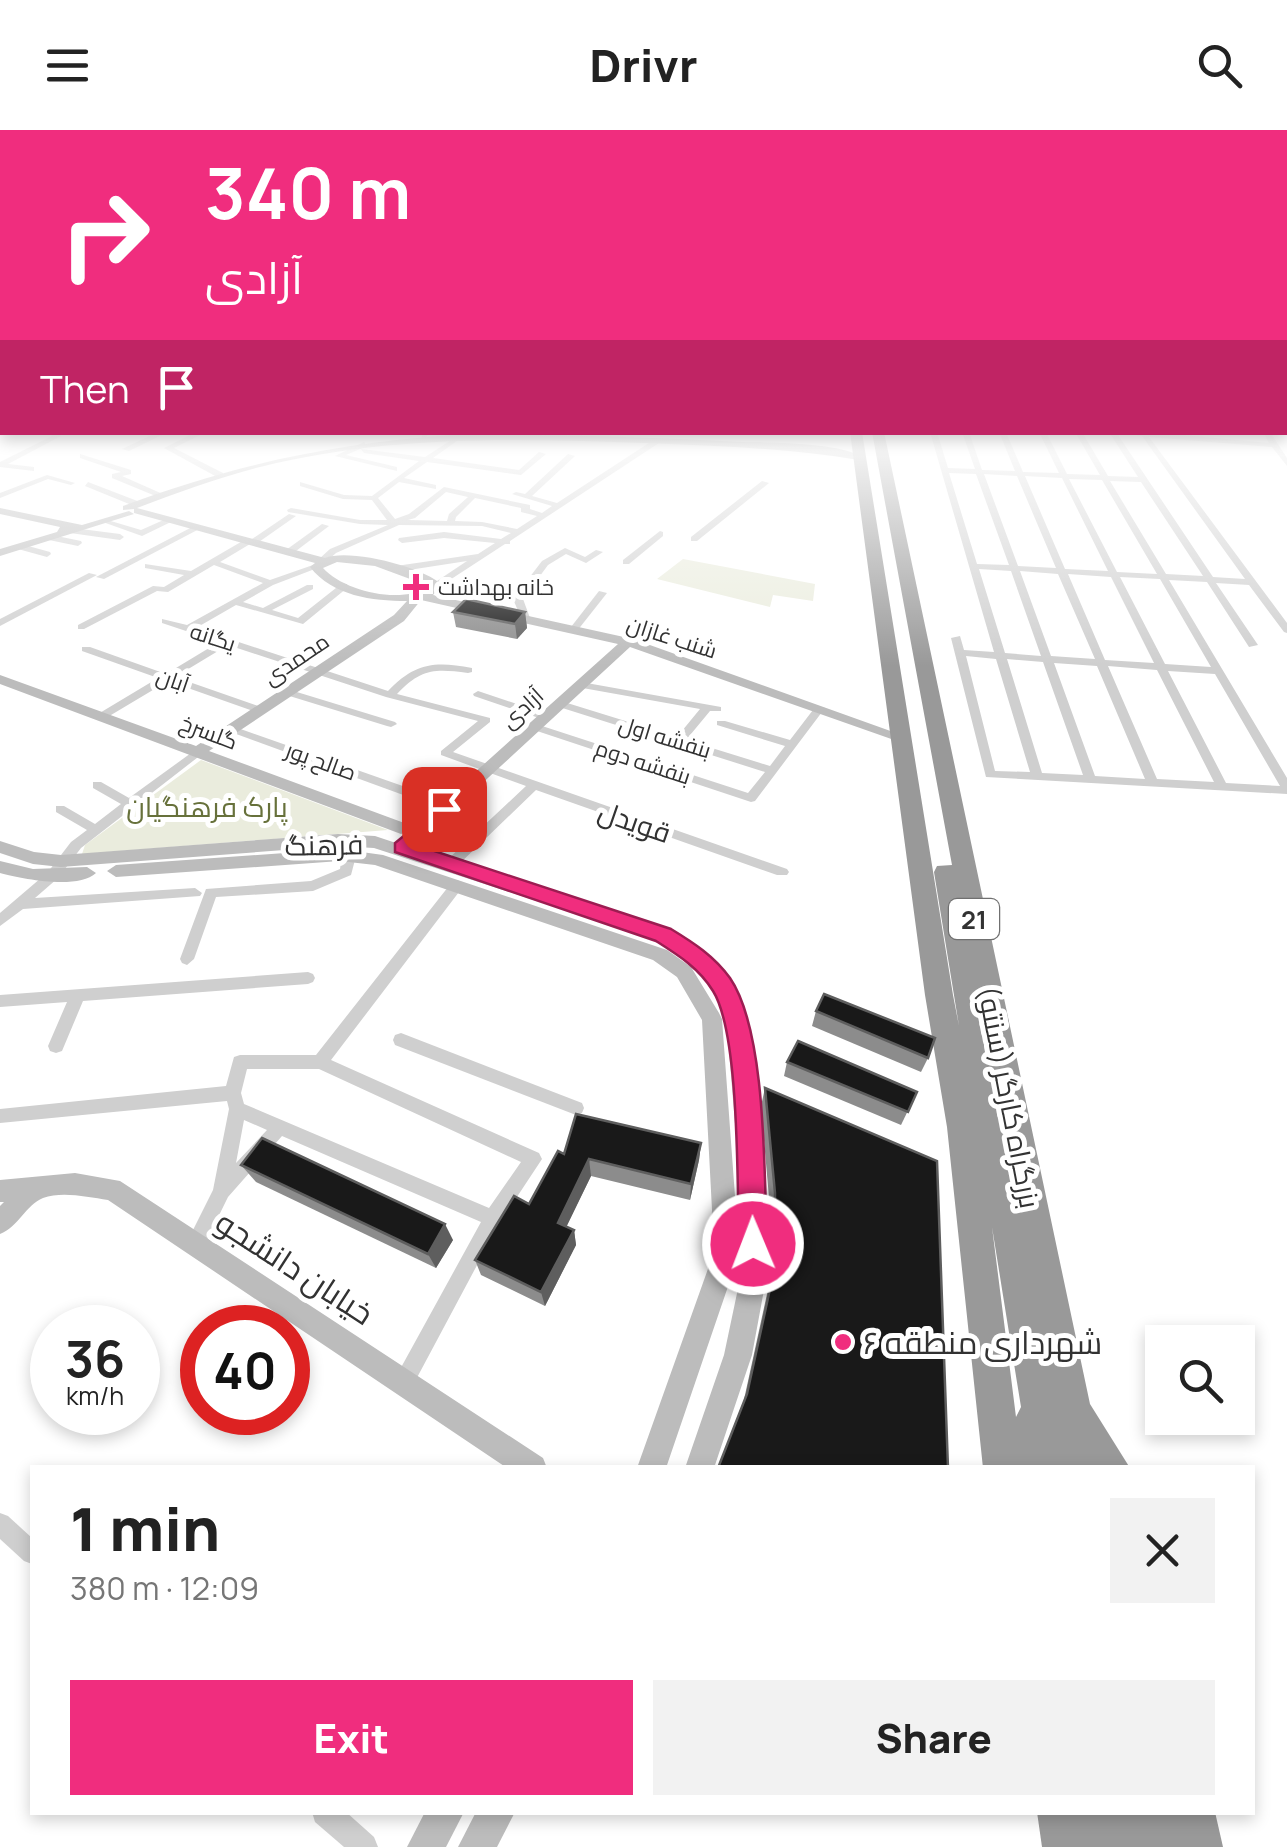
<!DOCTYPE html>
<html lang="en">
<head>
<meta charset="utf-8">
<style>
  :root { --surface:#fff; --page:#f2f2f2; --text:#222; --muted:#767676; --accent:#f02d7e }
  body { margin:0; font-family:Manrope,Cairo,sans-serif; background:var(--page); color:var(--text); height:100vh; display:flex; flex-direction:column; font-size:38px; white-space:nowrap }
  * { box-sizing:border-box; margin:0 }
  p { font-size:32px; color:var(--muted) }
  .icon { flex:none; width:55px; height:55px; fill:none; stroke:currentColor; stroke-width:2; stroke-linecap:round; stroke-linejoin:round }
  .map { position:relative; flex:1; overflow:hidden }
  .sheet { position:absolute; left:30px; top:1335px; width:1225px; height:350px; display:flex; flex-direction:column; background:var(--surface); border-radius:0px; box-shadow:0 5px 15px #0003 }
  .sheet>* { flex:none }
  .top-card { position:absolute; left:0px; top:0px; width:1288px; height:305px; box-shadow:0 5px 15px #0003; background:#f02d7e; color:#fff; overflow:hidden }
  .tools { position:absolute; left:1145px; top:1195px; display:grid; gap:20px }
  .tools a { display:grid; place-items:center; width:110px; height:110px; border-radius:0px; background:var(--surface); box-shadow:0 5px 15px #0003; font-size:50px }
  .speed { position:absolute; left:30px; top:1175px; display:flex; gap:20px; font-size:50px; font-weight:700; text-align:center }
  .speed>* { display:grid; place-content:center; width:130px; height:130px; border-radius:50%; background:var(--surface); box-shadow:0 5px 15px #0003; line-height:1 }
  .speed small { font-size:25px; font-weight:400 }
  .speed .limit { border:15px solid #d22; background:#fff; color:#111 }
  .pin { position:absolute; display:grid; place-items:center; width:85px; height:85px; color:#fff; margin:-42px; border-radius:20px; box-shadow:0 5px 15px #0006 }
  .me { position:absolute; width:110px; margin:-55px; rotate:359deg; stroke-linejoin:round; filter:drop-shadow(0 0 8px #0008) }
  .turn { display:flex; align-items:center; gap:35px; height:210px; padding:0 40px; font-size:45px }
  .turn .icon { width:130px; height:130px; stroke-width:2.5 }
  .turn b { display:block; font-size:70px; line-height:85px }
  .then { display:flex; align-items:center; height:95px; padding:0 40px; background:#0003; gap:20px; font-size:38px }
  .round { display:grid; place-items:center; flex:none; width:105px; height:105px; border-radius:0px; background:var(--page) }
  .overview { display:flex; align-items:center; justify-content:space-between; height:170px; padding:0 40px }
  h1 { font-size:60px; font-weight:800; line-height:75px }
  .primary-button { display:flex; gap:20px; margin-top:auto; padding:20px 40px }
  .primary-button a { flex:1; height:115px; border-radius:0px; background:var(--accent); color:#fff; font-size:40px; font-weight:800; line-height:115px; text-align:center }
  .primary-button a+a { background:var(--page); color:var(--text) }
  header { display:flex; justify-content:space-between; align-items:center; height:130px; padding:0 40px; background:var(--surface); font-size:45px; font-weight:800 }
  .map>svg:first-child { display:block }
  .green { fill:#eaecdd }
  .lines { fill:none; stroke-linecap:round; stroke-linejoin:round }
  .street { fill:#cfcfcf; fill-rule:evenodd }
  .secondary { fill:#bcbcbc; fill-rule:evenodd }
  .highway { fill:#999; fill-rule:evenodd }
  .wall { fill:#8c8c8c }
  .shaded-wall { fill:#5e5e5e }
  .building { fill:#191919; stroke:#5e5e5e; stroke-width:2.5 }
  .route { fill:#f02d7e; stroke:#9c1d52; stroke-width:2.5 }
  .poi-dot { fill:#f02d7e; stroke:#fff; stroke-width:4 }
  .labels { text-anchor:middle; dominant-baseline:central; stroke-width:10; stroke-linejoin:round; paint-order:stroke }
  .far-poi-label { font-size:22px; fill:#323232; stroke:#fff; text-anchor:start }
  .far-street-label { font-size:22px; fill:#323232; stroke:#fff }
  .shield { fill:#fff; stroke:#707070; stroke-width:2.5 }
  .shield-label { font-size:25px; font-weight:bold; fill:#323232 }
  .park-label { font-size:28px; fill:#67713b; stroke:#fff }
  .street-label { font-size:28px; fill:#323232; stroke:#fff }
  .near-street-label { font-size:32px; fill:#323232; stroke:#fff }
  .near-poi-label { font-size:32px; fill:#323232; stroke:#fff; text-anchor:start }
</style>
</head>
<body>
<header><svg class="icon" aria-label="menu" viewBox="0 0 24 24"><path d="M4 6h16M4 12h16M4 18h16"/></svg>Drivr<svg class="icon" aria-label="search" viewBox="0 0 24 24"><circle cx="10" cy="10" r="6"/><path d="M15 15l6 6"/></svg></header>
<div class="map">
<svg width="1287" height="1717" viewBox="0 0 1287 1717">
  <rect width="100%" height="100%" fill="#fff"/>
  <g class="green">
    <polygon points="683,429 815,454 813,471 773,465 770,477 657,449"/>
    <polygon points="201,630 388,700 82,724 85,715"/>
  </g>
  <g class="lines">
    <g class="street">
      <polygon points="0,297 2,298 2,302 0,302"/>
      <polygon points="48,302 55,302 61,306 8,334 34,337 34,341 0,337 0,332 52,306"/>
      <polygon points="158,302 168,302 129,321 122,319"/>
      <polygon points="196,302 206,302 174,318 223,343 223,347 217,347 164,318"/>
      <polygon points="422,302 429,302 426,308 422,308"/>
      <path d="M 930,302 L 937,302 L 948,338 L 975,339 L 962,302 L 969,302 L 982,340 L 1015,341 L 999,302 L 1006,302 L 1023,342 L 1059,343 L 1039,302 L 1046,302 L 1067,344 L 1100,345 L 1075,302 L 1082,302 L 1108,346 L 1138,347 L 1109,302 L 1116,302 L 1213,447 L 1245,449 L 1142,306 L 1120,302 L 1151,302 L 1269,313 L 1263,302 L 1270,302 L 1287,328 L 1287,336 L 1272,317 L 1149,307 L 1287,493 L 1287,503 L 1284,502 L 1249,455 L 1216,453 L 1258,515 L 1249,517 L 1207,452 L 1169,450 L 1287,648 L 1287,664 L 986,647 L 951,508 L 960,506 L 964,520 L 994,522 ZM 949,343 L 976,344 L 1009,435 L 977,434 ZM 984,344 L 1017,346 L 1056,438 L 1018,436 ZM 1025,346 L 1062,348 L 1108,441 L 1065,439 ZM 1069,349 L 1102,350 L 1157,444 L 1117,442 ZM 1110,351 L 1141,352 L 1203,446 L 1166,444 ZM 979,439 L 1011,441 L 1041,526 L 1005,523 ZM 1020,441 L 1058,444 L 1095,529 L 1051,526 ZM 1068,444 L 1111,447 L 1154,533 L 1105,530 ZM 1120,447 L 1160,449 L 1211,537 L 1165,534 ZM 966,526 L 996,529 L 1030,642 L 995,641 ZM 1007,529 L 1043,532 L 1083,645 L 1042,643 ZM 1054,533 L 1097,536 L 1145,649 L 1095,646 ZM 1108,536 L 1157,540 L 1214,652 L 1157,649 ZM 1168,541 L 1215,544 L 1280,656 L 1226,653 Z"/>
      <path d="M 462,303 L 464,306 L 433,328 L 519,340 L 539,322 L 546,324 L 521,345 L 427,332 L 404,348 L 436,355 L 436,359 L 399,352 L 378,368 L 395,389 L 409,384 L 444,357 L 530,375 L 530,379 L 542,383 L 552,376 L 512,364 L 516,362 L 525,364 L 568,324 L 575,326 L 532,366 L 557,373 L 655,309 L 662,311 L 510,411 L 510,414 L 505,414 L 439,457 L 431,455 L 467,431 L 396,442 L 392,439 L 396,436 L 478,424 L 495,413 L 444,408 L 402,413 L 398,410 L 399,408 L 444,402 L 501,409 L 511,403 L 482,396 L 399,395 L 336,423 L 325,433 L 319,433 L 319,429 L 330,419 L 388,395 L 360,394 L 288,382 L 287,380 L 291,378 L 360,390 L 387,390 L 372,370 L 343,369 L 300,356 L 300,352 L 344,365 L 372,366 L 419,331 L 364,323 L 361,319 L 425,327 ZM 446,362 L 468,367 L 449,384 L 447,391 L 408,390 L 415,388 ZM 475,368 L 521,378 L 521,382 L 537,386 L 517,399 L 482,392 L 455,391 L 456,387 Z"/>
      <polygon points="364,312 367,316 346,325 397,337 397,341 335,326"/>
      <polygon points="80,324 131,340 131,344 122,346 165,365 158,367 112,348 112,344 121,342 80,328"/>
      <polygon points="47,345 75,353 71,355 48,349 0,368 0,363"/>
      <polygon points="762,351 769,353 697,411 691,411 691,407"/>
      <polygon points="88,352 140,372 141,374 134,376 85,356"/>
      <path d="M 289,384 L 296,386 L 256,414 L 250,414 L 220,432 L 270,450 L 313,435 L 320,437 L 273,455 L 243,472 L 263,478 L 307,455 L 313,455 L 313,459 L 272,480 L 298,488 L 341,454 L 347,454 L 347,458 L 303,494 L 236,475 L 196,498 L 388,561 C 415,533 434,531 472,538 L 472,542 L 468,543 C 435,539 422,538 397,564 L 490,588 L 490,592 L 453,622 L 787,739 L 789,742 L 787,745 L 777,745 L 536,660 L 456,737 L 446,737 L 444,734 L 446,731 L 526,656 L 441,625 L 441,621 L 478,591 L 386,567 L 228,515 L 175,547 L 264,578 L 264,582 L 256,582 L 168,551 L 106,588 L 98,588 L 98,584 L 158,548 L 82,521 L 82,517 L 90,517 L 166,544 L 219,512 L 162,493 L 162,489 L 187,495 L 263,453 L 214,435 L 168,462 L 157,461 L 84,499 L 78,499 L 78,495 L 153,456 L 164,457 L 184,445 L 145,438 L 145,434 L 191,441 L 246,409 L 252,409 Z"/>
      <polygon points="168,388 175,390 142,406 100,391 104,389 141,400"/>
      <polygon points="322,394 329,396 292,424 286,424 286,420"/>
      <polygon points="196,395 203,397 104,449 96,447"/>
      <polygon points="73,398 120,404 124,407 120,410 70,403 70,399"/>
      <polygon points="660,401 663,402 663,406 629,434 623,434 623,430"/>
      <polygon points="52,405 81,411 82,413 78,416 49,410 48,408"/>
      <polygon points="21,414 50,422 51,424 47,427 18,419 18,415"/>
      <polygon points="565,418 585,427 596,420 603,422 586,433 566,424 548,435 523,469 530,488 522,490 513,469 542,431"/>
      <polygon points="89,443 97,445 0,496 0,489"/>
      <polygon points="599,461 607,463 577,501 571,501 571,497"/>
      <polygon points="581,552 721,577 721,581 710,581 686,610 770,636 785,616 717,595 717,591 725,591 790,610 816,576 825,578 755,671 751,672 531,599 531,595 539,595 748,663 765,642 556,576 556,572 564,572 677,607 700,579 577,557 576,555"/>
      <polygon points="287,559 395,592 397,594 391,597 387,596 283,564 282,562"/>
      <polygon points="478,561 550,585 552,587 550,589 542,589 474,566 473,564"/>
      <polygon points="232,596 414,660 416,663 410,667 406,666 228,601 228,597"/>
      <polygon points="198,618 202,620 202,624 81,718 58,748 35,768 195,758 202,763 200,766 23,779 0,796 0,783 48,742 71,712 87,700 56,682 56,676 64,676 95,694 121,674 93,658 93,652 101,652 129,668"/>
      <polygon points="349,722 356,726 351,745 313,761 216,767 194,829 187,835 182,833 180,829 206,759 311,751 340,739 342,726"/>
      <path d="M 457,750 L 462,752 L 464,755 L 462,758 L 331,930 L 539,1023 L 542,1029 L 499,1094 L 412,1257 L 405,1260 L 398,1257 L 395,1250 L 398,1243 L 481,1092 L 282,1006 L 228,1067 L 202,1120 L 195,1123 L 188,1120 L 186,1114 L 213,1060 L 229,979 L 227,971 L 0,993 L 0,979 L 226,956 L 234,927 L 240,925 L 316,925 L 452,752 ZM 247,939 L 319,939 L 521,1032 L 489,1078 L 244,974 L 241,963 ZM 244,990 L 267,1000 L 236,1033 Z"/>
      <polygon points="308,842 313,844 315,848 313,852 308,854 83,871 62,921 56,923 50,921 48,916 67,872 0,877 0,865"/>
      <polygon points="401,903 582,973 584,978 582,983 576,985 395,915 393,910 395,905"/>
      <polygon points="0,1383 8,1386 32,1408 32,1434 24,1431 0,1409"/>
      <polygon points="312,1682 346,1682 374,1707 378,1717 344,1717 315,1692"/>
    </g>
    <g class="secondary">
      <path d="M 451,305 C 548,304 646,307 743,312 C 777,313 835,312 864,327 L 859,330 C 789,318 718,316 646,313 C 517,308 386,305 260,337 C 218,348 177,363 137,378 L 325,428 C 349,418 424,437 442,455 L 433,465 L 633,509 L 910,608 L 902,613 L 897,611 L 630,517 L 412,718 L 671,800 L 703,820 L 729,849 L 746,884 L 766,1079 L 766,1149 L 752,1225 L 714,1338 L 685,1338 L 724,1225 L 740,1149 L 742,1079 L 726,884 C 710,850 689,830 657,810 L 374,718 L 338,716 L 61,737 L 33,734 L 0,723 L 0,711 L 34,722 L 61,725 L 338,704 L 375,706 L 396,713 L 618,514 L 421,470 L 404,491 L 209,621 L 407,694 L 407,702 L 401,704 L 0,554 L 0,545 L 196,616 L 394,485 L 407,471 C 372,471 333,466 310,437 L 315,433 L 134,383 L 134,379 L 123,380 L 123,376 C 236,334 331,314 451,305 ZM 337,432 L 375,436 L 429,456 C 403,475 345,462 323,438 Z"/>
      <polygon points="0,378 82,395 129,381 134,384 0,426 0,419 57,402 60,397 0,384"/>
      <polygon points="340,719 383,725 667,820 691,837 719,883 722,889 736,1080 735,1136 666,1338 637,1338 709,1136 712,1080 702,890 677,847 653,830 375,735 340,731 116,747 107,741 116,735"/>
      <path d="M 0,731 L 33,739 L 87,737 L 96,743 C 78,760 23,749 0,743 Z"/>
      <path d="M 75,1043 L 120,1051 L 543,1328 L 547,1338 L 507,1338 L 108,1070 C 88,1067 62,1061 43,1068 C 26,1075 18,1097 0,1104 L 0,1076 L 4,1072 L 0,1072 L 0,1050 Z"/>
      <polygon points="425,1682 464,1682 446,1717 407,1717"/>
      <polygon points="476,1682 515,1682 497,1717 458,1717"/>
    </g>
    <g class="highway">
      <path d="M 850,302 L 862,302 L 953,865 L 959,896 L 934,742 L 937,736 L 952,735 L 872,302 L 884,302 L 1090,1274 L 1130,1338 L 983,1338 L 947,997 L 925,865 ZM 992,1097 L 1021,1277 L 1016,1287 Z"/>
      <polygon points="1037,1682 1215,1682 1223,1717 1042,1717"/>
    </g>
  </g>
  <g class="wall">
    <polygon points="453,482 525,482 527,498 517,509 456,497"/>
    <polygon points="816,881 928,928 921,942 812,896"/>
    <polygon points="787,932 917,962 901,995 784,946"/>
    <polygon points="765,958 948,1338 743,1274 770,1150 770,1079 761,976"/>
    <polygon points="701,1013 699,1030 690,1070 591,1046 566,1097 574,1100 576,1115 545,1176 481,1145 475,1130 529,1074 564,1024"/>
    <polygon points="241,1035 453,1110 436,1138 256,1052"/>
  </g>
  <g class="shaded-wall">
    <polygon points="525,482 527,498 517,509 515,494"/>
    <polygon points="701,1013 699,1030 690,1070 691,1054"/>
    <polygon points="589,1029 591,1046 561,1108 558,1093"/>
    <polygon points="445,1094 453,1110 436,1138 428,1124"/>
    <polygon points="574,1100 576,1115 545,1176 541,1162"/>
  </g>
  <g class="building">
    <polygon points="466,469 525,482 515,494 453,482"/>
    <polygon points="824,864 935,908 928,928 816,881"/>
    <polygon points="798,911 917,962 908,982 787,932"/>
    <polygon points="765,958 937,1031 948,1338 718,1338 747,1264 775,1136 775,1063"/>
    <polygon points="576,984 701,1013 691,1054 589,1029 558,1093 574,1100 541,1162 475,1130 514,1066 529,1074 558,1021 564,1024"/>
    <polygon points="262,1008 445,1094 428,1124 241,1035"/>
  </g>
  <linearGradient id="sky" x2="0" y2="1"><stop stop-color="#9ccbeb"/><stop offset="0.55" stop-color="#fff"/><stop offset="1" stop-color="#fff" stop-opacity="0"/></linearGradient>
  <rect width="1287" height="536" fill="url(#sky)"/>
  <path class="route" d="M 444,673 L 454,679 L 451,684 L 416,715 L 671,799 C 694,813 714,826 730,848 C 767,902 764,1047 767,1114 L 763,1124 L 753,1128 L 743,1124 L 739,1114 C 737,1058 740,904 713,861 C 699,838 678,825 656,811 L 395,722 L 395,713 Z"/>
  <g class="poi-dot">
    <path d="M411 442h10v10h10v10h-10v10h-10v-10h-10v-10h10z"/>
    <circle cx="843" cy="1212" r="10"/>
  </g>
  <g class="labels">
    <g class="far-poi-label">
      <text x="438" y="457">خانه بهداشت</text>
    </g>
    <g class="far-street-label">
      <text transform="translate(213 507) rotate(18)">یگانه</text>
      <text transform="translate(672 507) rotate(18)">شنب غازان</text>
      <text transform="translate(296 529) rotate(-34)">محمدی</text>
      <text transform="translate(173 550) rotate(19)">آبان</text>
      <text transform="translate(522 578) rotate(-42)">آزادی</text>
      <text transform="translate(209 602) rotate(21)">گلسرخ</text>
      <text transform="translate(665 607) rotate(17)">بنفشه اول</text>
      <text transform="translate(321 631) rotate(20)">صالح پور</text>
      <text transform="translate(643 632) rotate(18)">بنفشه دوم</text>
    </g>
    <rect class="shield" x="949" y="769" width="50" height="40" rx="8"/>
    <g class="shield-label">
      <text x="974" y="789">21</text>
    </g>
    <g class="park-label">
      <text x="207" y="676">پارک فرهنگیان</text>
    </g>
    <g class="street-label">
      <text transform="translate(635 691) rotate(19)">قویدل</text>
      <text transform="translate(324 714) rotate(-1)">فرهنگ</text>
      <text transform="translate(1010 967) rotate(79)">بزرگراه کارگر (سنتو)</text>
    </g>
    <g class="near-street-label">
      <text transform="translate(295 1137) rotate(33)">خیابان دانشجو</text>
    </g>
    <g class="near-poi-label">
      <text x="863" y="1212">شهرداری منطقه ۶</text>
    </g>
  </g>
</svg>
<div class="tools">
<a><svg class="icon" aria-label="search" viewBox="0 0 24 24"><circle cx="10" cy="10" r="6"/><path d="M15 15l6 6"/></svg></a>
</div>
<div class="speed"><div>36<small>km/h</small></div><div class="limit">40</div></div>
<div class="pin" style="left:444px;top:679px;background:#d93025"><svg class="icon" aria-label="arrive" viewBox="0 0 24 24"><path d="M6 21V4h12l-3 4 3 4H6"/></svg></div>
<svg class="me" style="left:753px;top:1114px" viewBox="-20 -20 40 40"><circle r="17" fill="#f02d7e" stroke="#fff" stroke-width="3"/><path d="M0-11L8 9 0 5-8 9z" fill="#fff"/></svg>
<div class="top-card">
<div class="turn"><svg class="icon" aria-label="right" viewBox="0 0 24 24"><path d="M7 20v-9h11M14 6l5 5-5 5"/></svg><div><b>340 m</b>آزادی</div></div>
<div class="then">Then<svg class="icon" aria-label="arrive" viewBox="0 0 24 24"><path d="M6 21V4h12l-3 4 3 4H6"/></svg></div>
</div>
<section class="sheet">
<div class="overview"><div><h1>1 min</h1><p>380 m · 12:09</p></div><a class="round"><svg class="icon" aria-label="close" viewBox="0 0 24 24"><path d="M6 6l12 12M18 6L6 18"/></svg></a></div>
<div class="primary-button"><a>Exit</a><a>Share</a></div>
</section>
</div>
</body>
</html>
